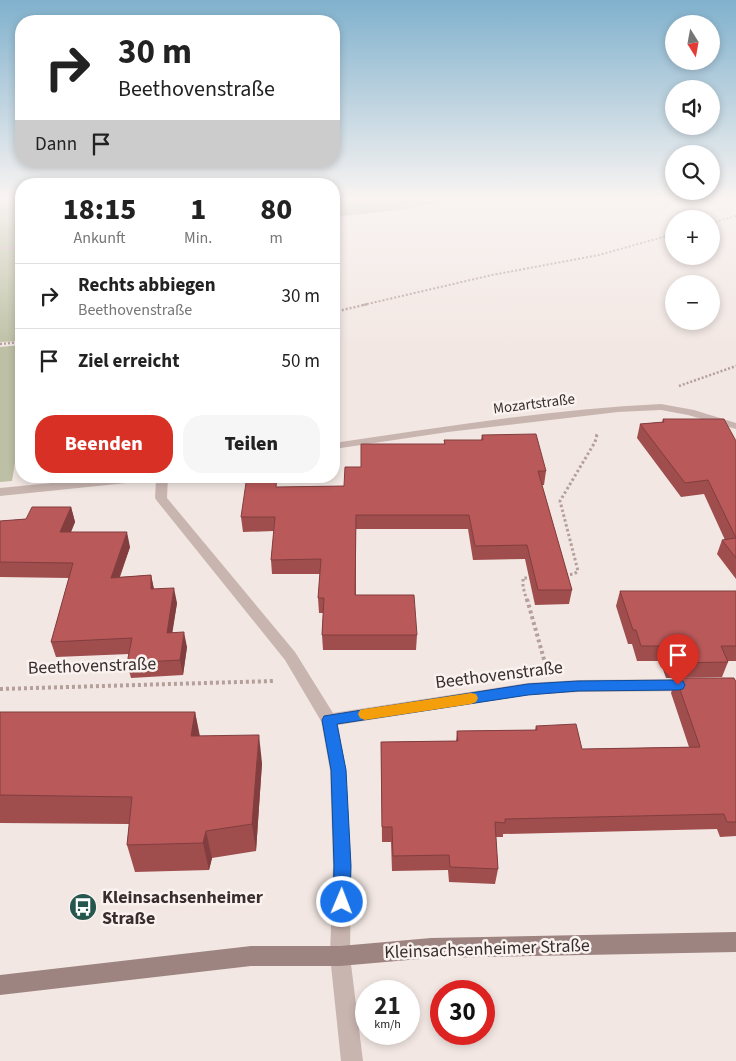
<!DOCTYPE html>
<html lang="de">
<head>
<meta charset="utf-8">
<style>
  :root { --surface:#fff; --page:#f6f6f6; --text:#222; --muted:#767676; --line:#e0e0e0; --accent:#d93025 }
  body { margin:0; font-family:"Source Sans 3",sans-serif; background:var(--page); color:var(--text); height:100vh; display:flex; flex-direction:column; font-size:19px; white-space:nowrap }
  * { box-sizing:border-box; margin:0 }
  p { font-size:16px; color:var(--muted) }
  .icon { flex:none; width:28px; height:28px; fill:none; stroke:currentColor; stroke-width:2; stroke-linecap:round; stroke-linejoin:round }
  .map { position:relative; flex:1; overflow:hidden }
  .sheet { position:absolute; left:15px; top:178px; width:325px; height:305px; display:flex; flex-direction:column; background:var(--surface); border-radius:20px; box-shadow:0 2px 8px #0003 }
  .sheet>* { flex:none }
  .guide { position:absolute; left:15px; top:15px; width:325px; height:152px; border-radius:20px; box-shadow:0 2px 8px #0003; background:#fff; color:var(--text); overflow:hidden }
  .needle { width:32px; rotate:169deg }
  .tools { position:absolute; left:665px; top:15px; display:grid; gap:10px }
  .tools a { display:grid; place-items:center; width:55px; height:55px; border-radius:50%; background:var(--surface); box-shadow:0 2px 8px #0003; font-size:25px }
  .speed { position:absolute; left:355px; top:980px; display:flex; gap:10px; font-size:25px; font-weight:700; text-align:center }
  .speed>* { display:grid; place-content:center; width:65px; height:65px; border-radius:50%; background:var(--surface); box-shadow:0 2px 8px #0003; line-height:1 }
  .speed small { font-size:12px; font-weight:400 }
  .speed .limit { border:8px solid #d22; background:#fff; color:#111 }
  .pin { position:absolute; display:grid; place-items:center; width:42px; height:42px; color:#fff; margin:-51px -21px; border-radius:50% 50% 50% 0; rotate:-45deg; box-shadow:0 0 5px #0007 }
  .pin .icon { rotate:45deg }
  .me { position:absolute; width:55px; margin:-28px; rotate:1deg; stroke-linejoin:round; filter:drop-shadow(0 0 4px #0008) }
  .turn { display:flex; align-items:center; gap:18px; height:105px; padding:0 20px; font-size:22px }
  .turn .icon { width:65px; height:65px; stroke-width:2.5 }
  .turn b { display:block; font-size:35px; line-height:42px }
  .then { display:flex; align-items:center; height:48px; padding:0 20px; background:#0003; gap:10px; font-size:19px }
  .eta { display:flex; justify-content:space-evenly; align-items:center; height:85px; text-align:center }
  .eta b { font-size:30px; font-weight:800; line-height:35px }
  .button { display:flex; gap:10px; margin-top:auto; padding:10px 20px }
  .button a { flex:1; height:58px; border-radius:20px; background:var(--accent); color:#fff; font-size:20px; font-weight:800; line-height:58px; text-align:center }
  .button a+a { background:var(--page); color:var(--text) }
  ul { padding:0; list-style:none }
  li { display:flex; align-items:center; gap:15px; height:65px; padding:0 20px; border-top:1px solid var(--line) }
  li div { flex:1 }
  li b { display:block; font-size:19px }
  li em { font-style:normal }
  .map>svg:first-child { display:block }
  .green { fill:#bdc0a4 }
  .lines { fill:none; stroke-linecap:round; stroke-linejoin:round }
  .path-far3 { stroke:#b59f9a; stroke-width:2; stroke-dasharray:2 2; stroke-linecap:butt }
  .path-far2 { stroke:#b59f9a; stroke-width:2.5; stroke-dasharray:2 2; stroke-linecap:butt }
  .path-far1 { stroke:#b59f9a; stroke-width:3; stroke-dasharray:2.5 2.5; stroke-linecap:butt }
  .path { stroke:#b59f9a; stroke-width:4; stroke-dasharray:3 3; stroke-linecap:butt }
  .lane { fill:#c9b5b0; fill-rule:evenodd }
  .street { fill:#c9b5b0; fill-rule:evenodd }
  .secondary { fill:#9d8481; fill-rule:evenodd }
  .wall { fill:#9f4d4d }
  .shaded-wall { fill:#823e3f }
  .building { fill:#b9595a; stroke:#823e3f }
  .route { fill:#1a73e8; stroke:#114b97 }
  .slow { fill:#f59e0b }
  .labels { text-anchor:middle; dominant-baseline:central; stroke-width:5; stroke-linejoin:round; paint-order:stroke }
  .street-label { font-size:15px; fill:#392e2d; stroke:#f9f2ef }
  .near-street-label { font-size:18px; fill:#392e2d; stroke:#f9f2ef }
  .near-poi-label { font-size:18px; font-weight:bold; fill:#392e2d; stroke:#f9f2ef; text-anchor:start }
</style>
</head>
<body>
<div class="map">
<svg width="736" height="1061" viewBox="0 0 736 1061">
  <rect width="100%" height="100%" fill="#f2e7e3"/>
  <g class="green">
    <polygon points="0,199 21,199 21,246 0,248"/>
    <polygon points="334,199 434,199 396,207 334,213"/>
    <polygon points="21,247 21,341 0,342 0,249"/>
    <polygon points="21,345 21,428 12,481 0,482 0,347"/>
  </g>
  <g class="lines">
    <g class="path-far3">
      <polyline points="711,223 736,216"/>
      <polyline points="363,305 492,275 599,255 674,234"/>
    </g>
    <g class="path-far2">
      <polyline points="334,312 368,304"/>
      <polyline points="0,344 21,342"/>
      <polyline points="679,386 736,366"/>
      <polyline points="596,436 597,434"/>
    </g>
    <g class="path-far1">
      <polyline points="565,575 574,574 578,571 560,501 595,442 597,435"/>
      <polyline points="527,601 523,587 523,578 531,578"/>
    </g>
    <g class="path">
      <polyline points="527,599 545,663"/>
      <polyline points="0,689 274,681"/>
    </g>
    <g class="lane">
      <polygon points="436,199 452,199 409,209 334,217 334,213 409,205"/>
      <polygon points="21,245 21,249 0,250 0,246"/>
    </g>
    <g class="street">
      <path d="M 661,404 L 694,410 L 736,423 L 736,429 L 688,415 L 661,410 L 618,412 L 448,432 L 334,449 L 334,443 C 442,427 552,409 661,404 Z"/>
      <polygon points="124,476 168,476 167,498 295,652 333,713 528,683 578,680 691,679 696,681 699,685 696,689 691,691 578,692 528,695 338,725 346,770 351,866 350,956 363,1061 341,1061 330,956 333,866 330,770 321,721 285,660 157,501 155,498 156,480 0,496 0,488"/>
    </g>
    <polygon class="secondary" points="736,932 736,952 431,958 340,966 251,966 0,995 0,975 251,946 340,946 431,938"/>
  </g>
  <g class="wall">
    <polygon points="663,419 736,441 736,579 717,554 722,540 725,540 704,494 681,497 637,438 640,424 662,422"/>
    <polygon points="482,435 546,471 544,485 542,485 572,590 569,604 535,605 525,559 473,560 468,529 356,529 356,595 417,635 416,650 323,650 322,635 323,613 319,613 318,598 320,574 272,574 271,560 274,531 243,532 241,517 278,487 344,486 361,467 444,444 444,440 481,440"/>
    <polygon points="71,507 75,522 71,532 130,547 120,577 151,575 154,589 177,603 172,632 187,647 183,675 131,678 127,663 129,654 56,657 51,642 69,578 0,577 0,521 26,519"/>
    <polygon points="620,591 736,591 736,661 727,661 728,662 722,677 666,678 660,661 637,661 632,644 628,644 616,606"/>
    <polygon points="676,678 736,682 736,836 720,837 717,829 503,834 503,837 496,837 498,869 495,884 449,882 448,870 392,871 391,842 382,842 381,742 456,741 457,731 535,730 536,726 582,749 689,747 671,693"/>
    <polygon points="0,712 195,712 200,736 262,763 256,851 212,858 209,870 135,872 127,845 129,824 0,823"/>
  </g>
  <g class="shaded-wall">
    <polygon points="71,507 75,522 65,546 60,532"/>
    <polygon points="127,532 130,547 114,592 111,578"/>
    <polygon points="151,575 154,590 151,589"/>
    <polygon points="174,588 177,603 170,648 167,633"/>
    <polygon points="184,632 187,647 183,675 180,660"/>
    <polygon points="195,712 200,740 191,736"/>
    <polygon points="259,735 262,763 256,851 252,824"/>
    <polygon points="206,831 212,858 209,870 203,843"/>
  </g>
  <g class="building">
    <polygon points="663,419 724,419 736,441 736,558 722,540 736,538 708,480 685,483 640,424 664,422"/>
    <polygon points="536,434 546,471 538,471 572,590 538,590 527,545 475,546 469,515 356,515 355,595 414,595 417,635 322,635 324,598 318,598 321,559 271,560 275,517 241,517 247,476 277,476 276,487 344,486 345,467 361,467 361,444 445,444 444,440 483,440 482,435"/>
    <polygon points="32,507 71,507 60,532 127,532 111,578 151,575 151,589 174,588 167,633 184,632 180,660 127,663 132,638 51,642 73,563 0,562 0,521 26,519"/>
    <polygon points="620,591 736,591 736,646 721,646 728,662 670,663 664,646 641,646 636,630 633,630"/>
    <polygon points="676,678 734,678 736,682 736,822 727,822 724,814 505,819 505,823 495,822 498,869 450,867 449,855 393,856 392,827 382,827 381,742 458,741 457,731 537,730 536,726 576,724 582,749 700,747"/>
    <polygon points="0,712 195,712 191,736 259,735 252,824 206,831 203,843 127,845 132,797 0,795"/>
  </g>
  <linearGradient id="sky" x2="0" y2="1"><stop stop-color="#80b1cd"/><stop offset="0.57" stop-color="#f9f4f2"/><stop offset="1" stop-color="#f9f4f2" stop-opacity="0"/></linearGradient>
  <rect width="736" height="348" fill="url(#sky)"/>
  <polygon class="route" points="678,680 683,681 685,685 683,689 678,690 578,691 528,695 337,724 346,770 351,866 350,902 348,908 342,910 335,908 333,902 334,866 331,770 322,720 324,716 528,684 578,681"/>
  <polygon class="slow" points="471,693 476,694 478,698 476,702 471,704 365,720 360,718 358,714 360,710 365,709"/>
  <defs>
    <symbol id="bus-disc" viewBox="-11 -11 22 22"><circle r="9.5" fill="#26574e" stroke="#f9f2ef"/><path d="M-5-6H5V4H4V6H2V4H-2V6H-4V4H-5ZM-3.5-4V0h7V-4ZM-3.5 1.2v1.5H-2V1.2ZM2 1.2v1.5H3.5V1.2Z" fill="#fff"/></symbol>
  </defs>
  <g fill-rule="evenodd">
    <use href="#bus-disc" x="67" y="891" width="32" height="32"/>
  </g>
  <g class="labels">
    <g class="street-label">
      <text transform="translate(534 404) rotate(-7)">Mozartstraße</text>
    </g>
    <g class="near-street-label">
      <text transform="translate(92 666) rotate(-2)">Beethovenstraße</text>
      <text transform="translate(499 675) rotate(-7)">Beethovenstraße</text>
      <text transform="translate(487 949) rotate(-2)">Kleinsachsenheimer Straße</text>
    </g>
    <g class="near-poi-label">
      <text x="102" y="897">Kleinsachsenheimer<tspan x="102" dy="21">Straße</tspan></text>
    </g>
  </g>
</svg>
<div class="tools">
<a><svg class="needle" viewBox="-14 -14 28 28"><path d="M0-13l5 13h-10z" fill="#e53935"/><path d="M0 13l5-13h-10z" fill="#767676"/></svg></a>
<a><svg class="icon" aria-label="sound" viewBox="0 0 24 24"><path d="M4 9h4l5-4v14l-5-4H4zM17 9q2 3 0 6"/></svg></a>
<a><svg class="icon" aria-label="search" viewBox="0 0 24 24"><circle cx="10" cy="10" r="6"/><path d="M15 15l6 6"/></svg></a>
<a>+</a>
<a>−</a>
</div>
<div class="speed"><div>21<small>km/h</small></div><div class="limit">30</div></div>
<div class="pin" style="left:678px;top:685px;background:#d93025"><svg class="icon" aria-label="arrive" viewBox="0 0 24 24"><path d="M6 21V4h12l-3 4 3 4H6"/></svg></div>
<svg class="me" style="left:342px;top:902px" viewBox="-20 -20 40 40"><circle r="17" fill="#1a73e8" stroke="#fff" stroke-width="3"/><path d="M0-11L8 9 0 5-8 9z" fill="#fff"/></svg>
<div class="guide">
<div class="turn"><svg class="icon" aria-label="right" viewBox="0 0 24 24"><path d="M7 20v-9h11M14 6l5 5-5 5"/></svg><div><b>30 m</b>Beethovenstraße</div></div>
<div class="then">Dann<svg class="icon" aria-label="arrive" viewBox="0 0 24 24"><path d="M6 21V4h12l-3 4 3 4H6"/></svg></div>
</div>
<section class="sheet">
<div class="eta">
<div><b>18:15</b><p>Ankunft</p></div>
<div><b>1</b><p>Min.</p></div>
<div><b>80</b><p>m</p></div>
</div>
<ul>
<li><svg class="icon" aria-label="right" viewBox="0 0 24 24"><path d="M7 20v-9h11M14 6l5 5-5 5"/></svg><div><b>Rechts abbiegen</b><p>Beethovenstraße</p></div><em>30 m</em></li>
<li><svg class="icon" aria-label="arrive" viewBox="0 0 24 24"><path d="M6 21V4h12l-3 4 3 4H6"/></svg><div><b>Ziel erreicht</b></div><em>50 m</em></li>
</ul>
<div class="button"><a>Beenden</a><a>Teilen</a></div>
</section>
</div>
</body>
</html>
